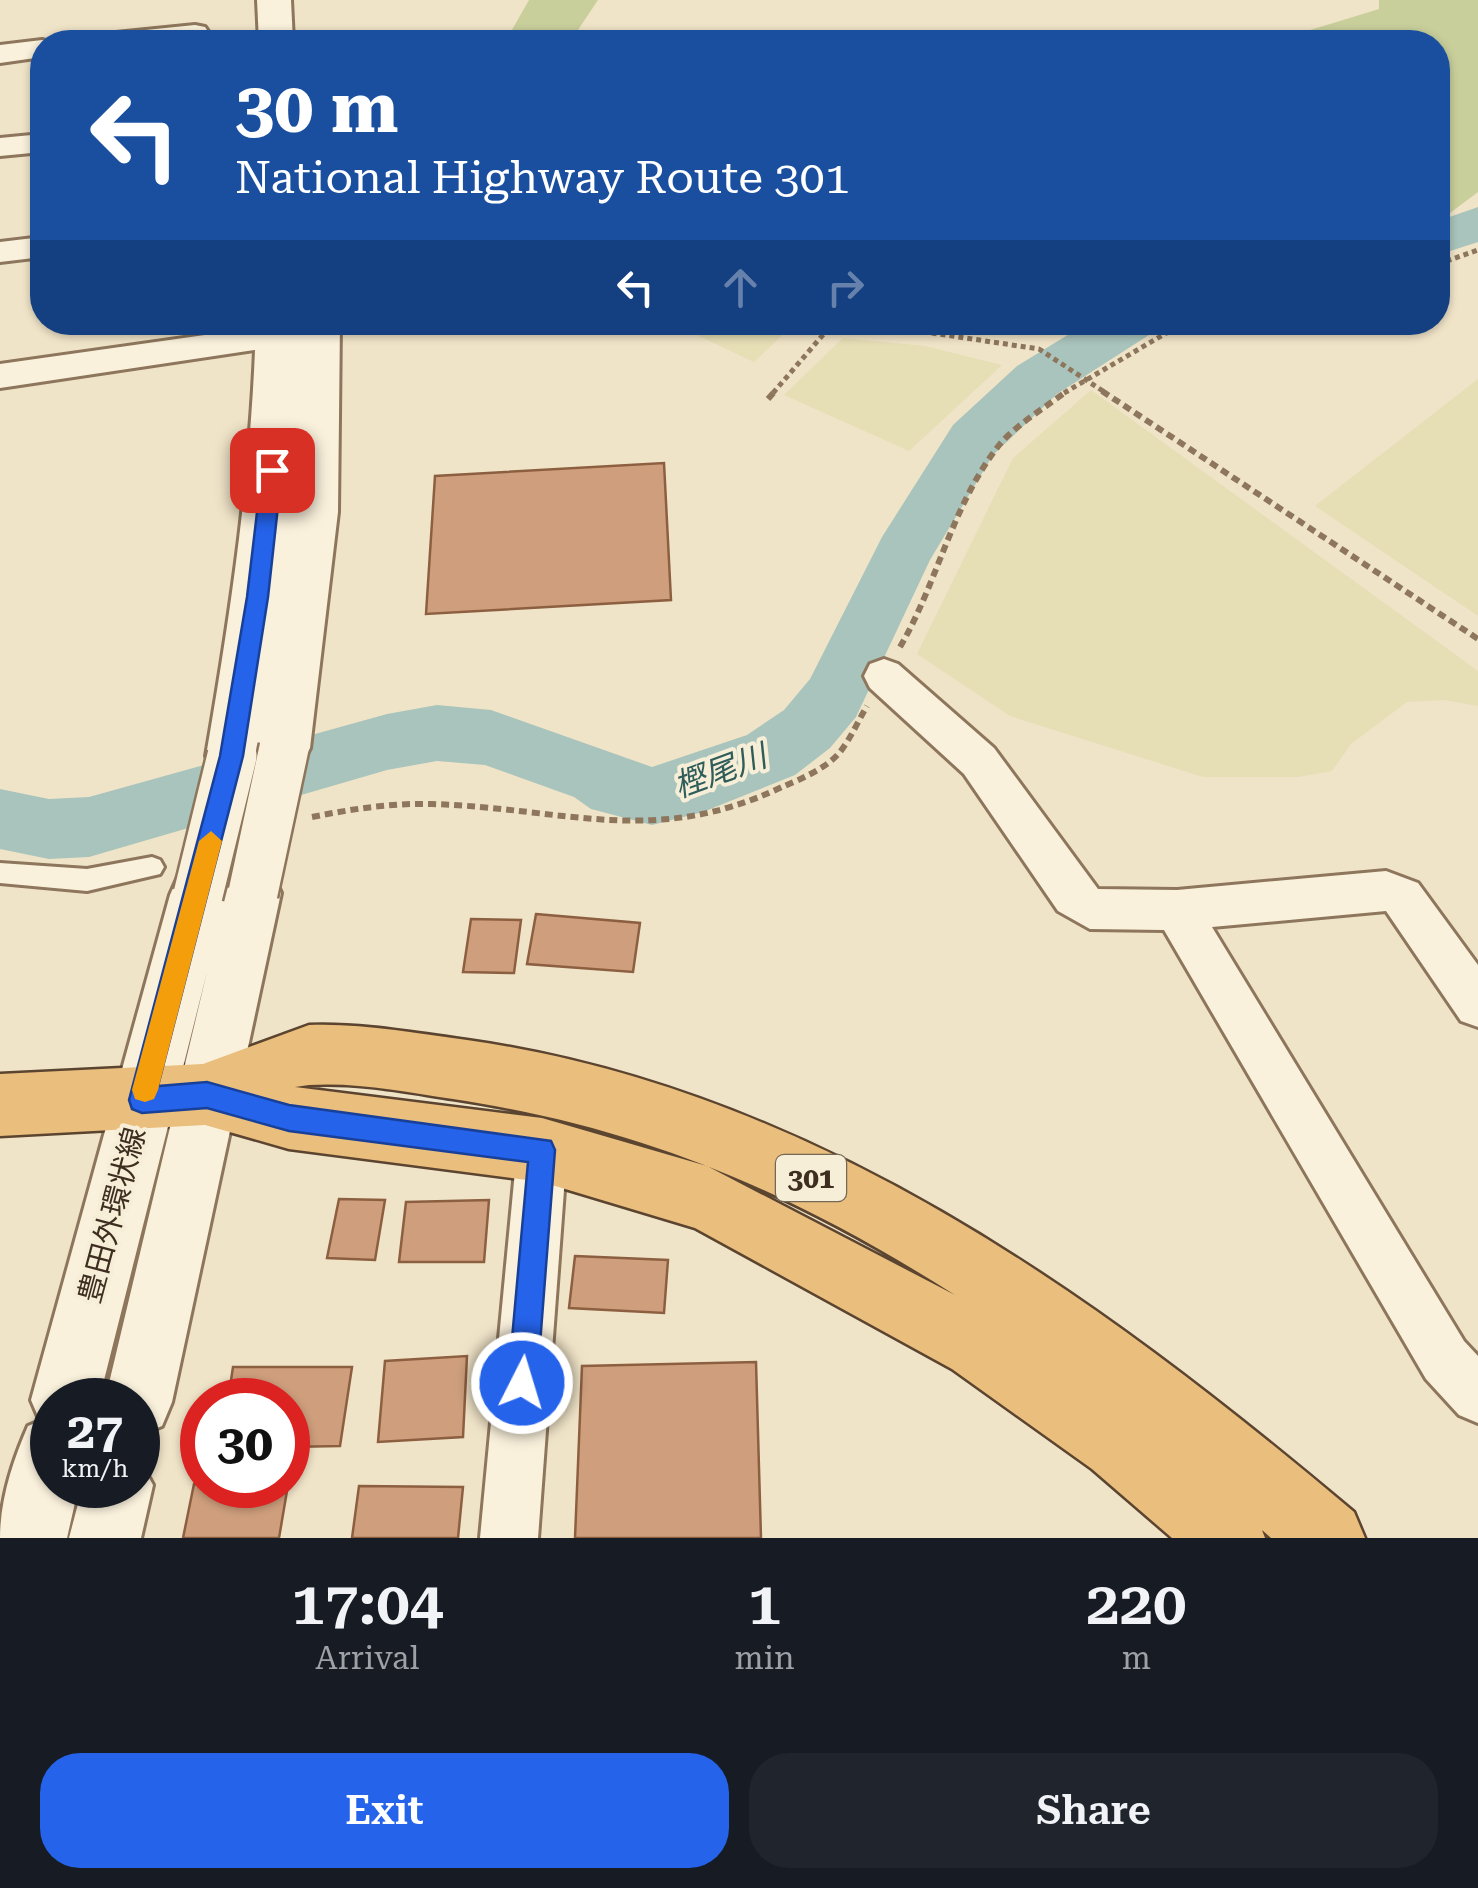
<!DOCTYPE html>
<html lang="en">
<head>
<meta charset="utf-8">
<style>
  :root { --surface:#171b24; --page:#20242c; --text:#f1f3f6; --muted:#9ea1a6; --accent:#2563eb }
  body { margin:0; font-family:"Roboto Serif","Noto Sans JP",serif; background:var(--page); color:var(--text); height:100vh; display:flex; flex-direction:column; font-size:38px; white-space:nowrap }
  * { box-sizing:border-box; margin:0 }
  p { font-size:32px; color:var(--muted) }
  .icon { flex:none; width:55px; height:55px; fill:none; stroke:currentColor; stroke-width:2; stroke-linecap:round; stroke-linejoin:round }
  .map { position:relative; height:1538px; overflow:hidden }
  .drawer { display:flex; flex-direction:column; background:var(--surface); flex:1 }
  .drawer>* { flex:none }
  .hud { position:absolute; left:30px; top:30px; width:1420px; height:305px; border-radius:40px; box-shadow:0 2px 8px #0004; background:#1a4fa0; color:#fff; overflow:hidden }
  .speed { position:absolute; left:30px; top:1378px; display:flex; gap:20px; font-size:50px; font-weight:700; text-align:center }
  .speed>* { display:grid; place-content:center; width:130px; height:130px; border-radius:50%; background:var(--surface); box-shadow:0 2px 8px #0004; line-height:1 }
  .speed small { font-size:25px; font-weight:400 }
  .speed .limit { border:15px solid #d22; background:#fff; color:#111 }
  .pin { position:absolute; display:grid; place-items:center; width:85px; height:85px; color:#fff; margin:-42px; border-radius:20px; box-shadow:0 5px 15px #0006 }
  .me { position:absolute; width:110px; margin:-55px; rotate:5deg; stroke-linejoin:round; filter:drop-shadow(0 0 8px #0008) }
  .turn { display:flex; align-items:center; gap:35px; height:210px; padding:0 40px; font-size:45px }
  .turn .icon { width:130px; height:130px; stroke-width:2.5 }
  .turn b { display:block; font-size:70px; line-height:85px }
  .lanes { display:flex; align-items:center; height:95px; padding:0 40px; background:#0003; justify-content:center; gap:50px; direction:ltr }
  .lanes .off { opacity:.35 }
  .eta { display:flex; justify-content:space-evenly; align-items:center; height:170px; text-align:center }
  .eta b { font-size:60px; font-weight:600; line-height:70px }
  .button { display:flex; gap:20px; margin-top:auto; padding:20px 40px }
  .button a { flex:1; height:115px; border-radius:40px; background:var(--accent); color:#fff; font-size:40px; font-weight:600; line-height:115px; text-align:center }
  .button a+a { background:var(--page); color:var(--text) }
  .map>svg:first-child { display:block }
  .farmland { fill:#e6deb5 }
  .green { fill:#c9cf9b }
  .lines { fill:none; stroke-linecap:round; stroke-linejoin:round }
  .river { fill:#a9c4bc; fill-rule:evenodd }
  .building { fill:#cf9f7d; stroke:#8d5f41; stroke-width:2.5 }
  .service-casing { stroke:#8d765c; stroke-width:6 }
  .minor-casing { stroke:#8d765c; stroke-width:6 }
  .tertiary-casing { stroke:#8d765c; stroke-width:6 }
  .trunk-casing { stroke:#5b4430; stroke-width:5 }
  .path-far1 { stroke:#8d765c; stroke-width:5; stroke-dasharray:5 4; stroke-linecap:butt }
  .path { stroke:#8d765c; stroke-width:6; stroke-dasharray:8 5; stroke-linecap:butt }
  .service { fill:#faf1dc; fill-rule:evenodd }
  .minor { fill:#faf1dc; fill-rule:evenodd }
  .tertiary { fill:#faf1dc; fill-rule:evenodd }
  .trunk { fill:#eabe7c; fill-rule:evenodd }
  .tertiary-bridge-casing { stroke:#8d765c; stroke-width:54; stroke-linecap:butt }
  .tertiary-bridge { stroke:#faf1dc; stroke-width:49 }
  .route { fill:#2563eb; stroke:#184099; stroke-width:2.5 }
  .slow { fill:#f59e0b }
  .labels { text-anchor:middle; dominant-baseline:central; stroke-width:8; stroke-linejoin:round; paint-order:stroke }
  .shield { fill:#f7eed8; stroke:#756857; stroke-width:2.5 }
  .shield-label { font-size:28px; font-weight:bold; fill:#3d2e20 }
  .street-label { font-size:30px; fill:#3d2e20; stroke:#f7eed8 }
  .water-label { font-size:32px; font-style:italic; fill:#2f5d5a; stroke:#f7eed8 }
</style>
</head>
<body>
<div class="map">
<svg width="1478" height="1538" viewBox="0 0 1478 1538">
  <rect width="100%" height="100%" fill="#f0e4c8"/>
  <g class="farmland">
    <polygon points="787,322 792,326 754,362 671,323"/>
    <polygon points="843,338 925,346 1002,365 909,451 784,395"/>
    <polygon points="1478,379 1478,616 1315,506"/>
    <polygon points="1091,390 1478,671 1478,706 1444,700 1407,702 1351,744 1332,771 1298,777 1203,777 1010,716 917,654 1013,458"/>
  </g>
  <g class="green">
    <polygon points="529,0 598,0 570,42 505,42"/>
    <polygon points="1379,0 1478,0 1478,192 1438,222 1438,42 1271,42 1379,9"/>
  </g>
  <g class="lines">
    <g class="river">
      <polygon points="1478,207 1478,242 1438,255 1438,221"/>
      <polygon points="1089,322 1156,322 1149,335 1057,394 993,455 930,560 856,717 830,748 795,775 703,812 652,825 591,809 574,797 485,765 437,761 387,770 89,857 49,859 0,849 0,789 49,799 89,797 387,714 437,705 491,710 652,767 747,735 784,710 810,679 882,537 953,425 1017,366"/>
    </g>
  </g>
  <g class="building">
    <polygon points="664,463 671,600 426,614 435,476"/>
    <polygon points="536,914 640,923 633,972 527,964"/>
    <polygon points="471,919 521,920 514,973 463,972"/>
    <polygon points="339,1199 385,1200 375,1260 327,1258"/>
    <polygon points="489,1200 484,1262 399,1262 406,1202"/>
    <polygon points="575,1256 668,1260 664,1313 569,1308"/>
    <polygon points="467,1356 463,1437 378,1442 385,1361"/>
    <polygon points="756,1362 761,1538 575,1538 582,1366"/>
    <polygon points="233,1367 352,1367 340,1446 288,1447 288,1400 228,1400"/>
    <polygon points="194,1484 288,1485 279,1538 183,1538"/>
    <polygon points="359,1486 463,1487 458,1538 352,1538"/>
  </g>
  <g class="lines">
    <defs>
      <polygon id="service" points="152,857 160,860 164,867 160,874 87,891 0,883 0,863 87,869"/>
      <g id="minor">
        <polygon points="195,25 205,27 209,33 205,39 92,42 106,34"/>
        <polygon points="42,40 50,42 42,42 42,57 0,63 0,45"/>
        <polygon points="42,134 42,152 0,156 0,138"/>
        <polygon points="42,237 42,257 0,262 0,242"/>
        <polygon points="276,325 288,329 293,337 288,345 0,388 0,364"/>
        <polygon points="884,659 898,664 994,748 1098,889 1177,890 1386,871 1418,883 1478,965 1478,1027 1461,1021 1386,911 1212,927 1464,1341 1478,1356 1478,1423 1459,1415 1426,1379 1164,930 1090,929 1058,911 964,774 870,688 864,676 870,664"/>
        <polygon points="542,1125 560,1132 567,1150 538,1538 480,1538 517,1150 524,1132"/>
      </g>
      <g id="tertiary">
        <polygon points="257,0 291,0 293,42 259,42"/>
        <path d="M 256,322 L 298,322 L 298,334 L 298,322 L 340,322 L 338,512 L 310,748 L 302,763 L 284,770 L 266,763 L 259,750 L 250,772 L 232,778 L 214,772 L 206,756 C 231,611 252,469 256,322 Z"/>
        <path d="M 253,868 L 273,875 L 281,893 L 172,1402 L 162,1426 L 138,1436 L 138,1400 L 105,1400 L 207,972 L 99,1400 L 52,1400 L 52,1485 L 79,1485 L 67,1538 L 0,1538 C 0,1500 13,1460 28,1426 L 40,1421 L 31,1400 L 170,895 L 178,877 L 198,870 L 218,877 L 225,894 L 233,875 Z"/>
        <polygon points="138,1458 153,1485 141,1538 69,1538 83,1485 138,1485"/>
      </g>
      <path id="trunk" d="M 309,1025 C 361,1023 415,1033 467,1040 C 812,1089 1094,1293 1354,1512 L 1365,1538 L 1271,1538 L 1262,1530 L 1265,1538 L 1172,1538 L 1092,1469 L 952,1369 L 695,1228 L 542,1182 L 289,1149 L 205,1125 L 0,1136 L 0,1074 L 203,1064 ZM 309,1085 C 357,1082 406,1092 453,1099 C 645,1128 792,1192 955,1295 L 707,1166 L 542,1118 L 295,1087 Z"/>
    </defs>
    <use href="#service" class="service-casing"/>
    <use href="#minor" class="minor-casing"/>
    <use href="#tertiary" class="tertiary-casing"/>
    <use href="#trunk" class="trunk-casing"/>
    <g class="path-far1">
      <polyline points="1438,264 1478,250"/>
      <polyline points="773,393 828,329 872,324 1039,349 1106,393"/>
      <polyline points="1064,393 1185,322"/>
    </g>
    <g class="path">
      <polyline points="1102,391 1478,639"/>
      <polyline points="768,399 775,391"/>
      <path d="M 900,647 C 938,582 952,504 1000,444 C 1017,424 1046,407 1067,391"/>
      <path d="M 312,817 C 352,809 391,803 432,804 C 565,808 653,848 782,787 C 801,779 827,768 840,752 C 851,738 858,721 867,706"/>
    </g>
    <use href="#service" class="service"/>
    <use href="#minor" class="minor"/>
    <use href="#tertiary" class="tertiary"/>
    <use href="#trunk" class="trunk"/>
    <defs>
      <g id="tertiary-bridge">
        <polyline points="253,893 284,748"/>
        <polyline points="198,895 232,756"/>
      </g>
    </defs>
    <use href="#tertiary-bridge" class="tertiary-bridge-casing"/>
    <use href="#tertiary-bridge" class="tertiary-bridge"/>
  </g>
  <polygon class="route" points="272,463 282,470 268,597 243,756 158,1086 207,1082 289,1105 551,1141 555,1150 537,1383 533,1393 522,1397 512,1393 508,1383 528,1162 289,1131 207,1108 142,1113 132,1109 129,1100 220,756 247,597 262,470"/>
  <polygon class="slow" points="211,831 222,841 158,1090 154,1099 145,1102 135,1099 132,1090 199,841"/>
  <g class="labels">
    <rect class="shield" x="776" y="1155" width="70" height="46" rx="8"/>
    <g class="shield-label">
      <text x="811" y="1178">301</text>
    </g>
    <g class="street-label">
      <text transform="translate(112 1215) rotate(-75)">豊田外環状線</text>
    </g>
    <g class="water-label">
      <text transform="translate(720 771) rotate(-20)">樫尾川</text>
    </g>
  </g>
</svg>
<div class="speed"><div>27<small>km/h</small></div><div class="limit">30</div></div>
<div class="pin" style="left:272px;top:470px;background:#d93025"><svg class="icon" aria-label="arrive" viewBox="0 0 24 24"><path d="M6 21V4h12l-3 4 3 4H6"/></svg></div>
<svg class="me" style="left:522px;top:1383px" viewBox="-20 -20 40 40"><circle r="17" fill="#2563eb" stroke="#fff" stroke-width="3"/><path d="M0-11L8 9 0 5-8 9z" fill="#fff"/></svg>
<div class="hud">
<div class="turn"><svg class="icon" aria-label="left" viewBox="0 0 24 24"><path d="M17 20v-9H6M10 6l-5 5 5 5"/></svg><div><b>30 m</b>National Highway Route 301</div></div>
<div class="lanes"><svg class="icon" aria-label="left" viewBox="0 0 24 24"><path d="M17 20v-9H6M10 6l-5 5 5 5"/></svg><svg class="icon off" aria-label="ahead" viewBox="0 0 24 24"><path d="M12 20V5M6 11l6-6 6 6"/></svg><svg class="icon off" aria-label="right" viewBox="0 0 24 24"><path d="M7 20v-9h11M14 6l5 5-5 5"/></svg></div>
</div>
</div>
<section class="drawer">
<div class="eta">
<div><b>17:04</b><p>Arrival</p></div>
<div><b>1</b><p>min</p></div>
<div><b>220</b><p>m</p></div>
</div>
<div class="button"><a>Exit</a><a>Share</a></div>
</section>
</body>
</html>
